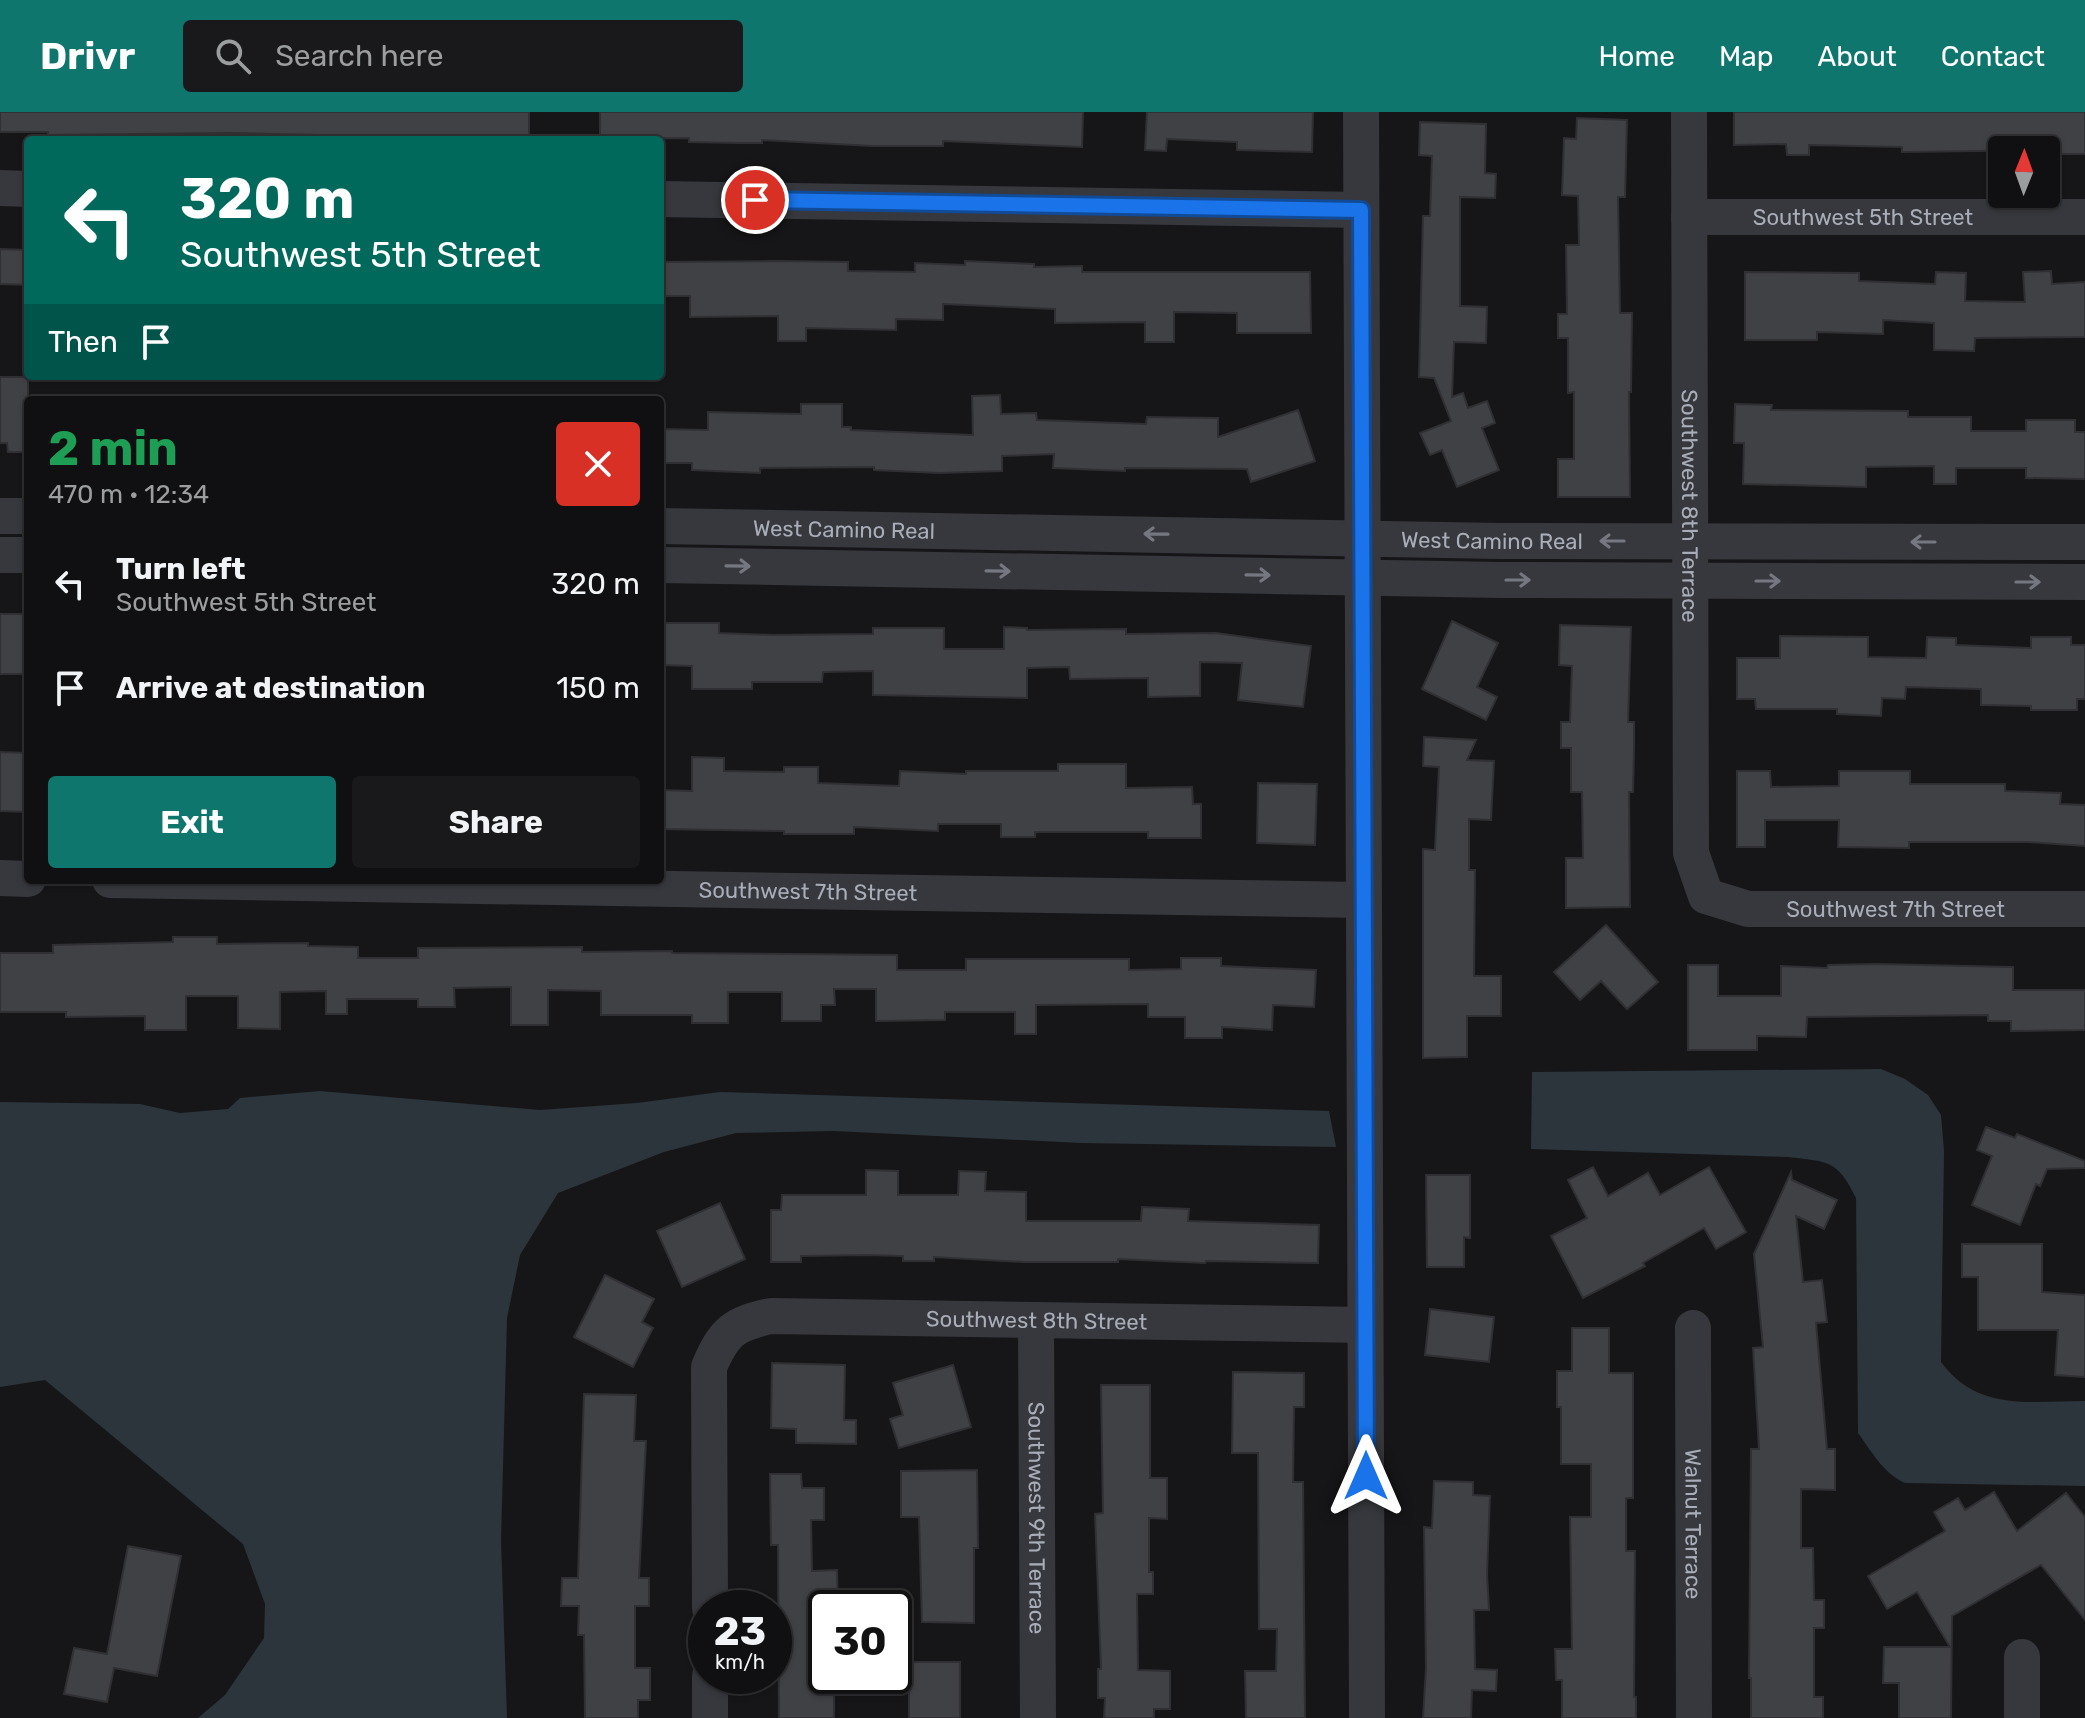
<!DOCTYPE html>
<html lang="en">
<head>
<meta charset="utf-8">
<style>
  :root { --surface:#101012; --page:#19191b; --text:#f1f3f6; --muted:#9c9d9f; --line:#303032; --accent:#0f766e }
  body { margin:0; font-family:Rubik,sans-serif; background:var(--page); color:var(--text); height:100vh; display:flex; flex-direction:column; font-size:30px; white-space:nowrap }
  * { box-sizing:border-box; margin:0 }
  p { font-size:26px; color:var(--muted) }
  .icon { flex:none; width:44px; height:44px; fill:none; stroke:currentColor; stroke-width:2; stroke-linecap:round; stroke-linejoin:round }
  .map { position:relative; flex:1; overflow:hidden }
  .drawer { position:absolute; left:24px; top:284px; width:640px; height:488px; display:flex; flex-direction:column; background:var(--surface); border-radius:8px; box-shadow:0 2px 6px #0004,0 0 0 2px var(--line) }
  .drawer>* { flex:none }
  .hud { position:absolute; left:24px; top:24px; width:640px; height:244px; border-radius:8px; box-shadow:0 2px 6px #0004,0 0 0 2px var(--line); background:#00695c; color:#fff; overflow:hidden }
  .needle { width:52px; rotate:1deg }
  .controls { position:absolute; left:1988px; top:24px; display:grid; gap:16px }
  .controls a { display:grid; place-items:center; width:72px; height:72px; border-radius:8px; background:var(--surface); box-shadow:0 2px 6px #0004,0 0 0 2px var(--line); font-size:40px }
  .speed { position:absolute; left:688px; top:1478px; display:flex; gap:16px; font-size:40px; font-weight:700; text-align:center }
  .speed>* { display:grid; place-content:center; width:104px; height:104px; border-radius:50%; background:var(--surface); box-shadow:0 2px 6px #0004,0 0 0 2px var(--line); line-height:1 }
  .speed small { font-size:20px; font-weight:400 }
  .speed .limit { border:4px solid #111; border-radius:12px; background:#fff; color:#111 }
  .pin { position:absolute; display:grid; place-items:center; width:68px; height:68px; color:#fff; margin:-34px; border:4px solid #fff; border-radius:50%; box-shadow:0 2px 8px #0007 }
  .me { position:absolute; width:88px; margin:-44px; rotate:0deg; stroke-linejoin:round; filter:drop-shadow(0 0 6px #0008) }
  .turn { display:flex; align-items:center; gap:28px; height:168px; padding:0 24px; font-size:36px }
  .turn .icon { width:104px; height:104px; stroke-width:2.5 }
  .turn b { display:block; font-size:56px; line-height:68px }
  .then { display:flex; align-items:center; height:76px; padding:0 24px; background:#0003; gap:16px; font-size:30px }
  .round { display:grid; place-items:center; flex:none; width:84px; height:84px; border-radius:8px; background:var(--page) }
  .summary { display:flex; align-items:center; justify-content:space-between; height:136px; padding:0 24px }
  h1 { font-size:48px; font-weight:700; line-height:60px; color:#1e9e55 }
  .action { display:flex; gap:16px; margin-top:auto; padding:16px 24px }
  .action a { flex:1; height:92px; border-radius:8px; background:var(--accent); color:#fff; font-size:32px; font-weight:700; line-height:92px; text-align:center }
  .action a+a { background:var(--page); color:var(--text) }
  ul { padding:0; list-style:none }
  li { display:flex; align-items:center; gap:24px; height:104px; padding:0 24px }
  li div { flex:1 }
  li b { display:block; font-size:30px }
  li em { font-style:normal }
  header { display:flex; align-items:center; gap:48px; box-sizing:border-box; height:112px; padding:0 40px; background:var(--accent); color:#fff }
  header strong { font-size:38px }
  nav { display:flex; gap:44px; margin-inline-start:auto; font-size:28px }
  .search { width:560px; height:72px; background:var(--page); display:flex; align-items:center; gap:20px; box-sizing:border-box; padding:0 28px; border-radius:8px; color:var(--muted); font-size:30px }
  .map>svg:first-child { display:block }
  .water { fill:#2c353c }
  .building { fill:#404145; stroke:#303034; stroke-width:2 }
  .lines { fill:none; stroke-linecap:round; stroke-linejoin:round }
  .minor { stroke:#37383d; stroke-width:36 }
  .oneway { stroke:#757881 }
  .route-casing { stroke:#114b97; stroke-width:20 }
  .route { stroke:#1a73e8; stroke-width:14 }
  .labels { text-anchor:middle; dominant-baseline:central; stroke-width:8; stroke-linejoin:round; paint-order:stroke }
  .street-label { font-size:22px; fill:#a8adb8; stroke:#111113 }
</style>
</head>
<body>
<header>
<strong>Drivr</strong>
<div class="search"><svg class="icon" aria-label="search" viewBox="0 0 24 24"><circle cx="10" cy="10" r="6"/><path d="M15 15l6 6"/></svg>Search here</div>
<nav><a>Home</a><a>Map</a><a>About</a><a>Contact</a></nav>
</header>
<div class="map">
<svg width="2085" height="1606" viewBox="0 0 2085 1606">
  <rect width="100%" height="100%" fill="#161618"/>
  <g class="water">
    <path d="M 1881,957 L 1905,967 L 1928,983 L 1941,1003 L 1944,1039 L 1941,1250 C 1978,1300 2029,1289 2085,1289 L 2085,1374 L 1905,1371 C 1883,1361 1872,1340 1858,1321 L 1856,1086 C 1837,1047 1828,1050 1788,1045 L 1531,1037 L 1532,960 Z"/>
    <polygon points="320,979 540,998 637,991 720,980 1329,999 1336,1035 1081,1031 834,1019 736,1021 664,1040 558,1081 520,1143 507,1206 501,1428 507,1606 198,1606 225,1583 264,1526 265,1492 243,1432 45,1268 0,1275 0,990 140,992 180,1001 228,997 240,986"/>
  </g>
  <g class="building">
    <polygon points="0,0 529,0 529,28 232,21 48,23 48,20 0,20"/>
    <polygon points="600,0 1083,0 1082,35 943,29 943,34 872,34 762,28 762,31 738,31 689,30 689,26 600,27"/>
    <polygon points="1147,0 1313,0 1312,40 1237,38 1237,30 1167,27 1166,39 1145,38"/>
    <polygon points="1734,0 2085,0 2085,42 2046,42 2046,38 1902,40 1902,35 1809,33 1809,43 1787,43 1786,32 1734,33"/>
    <polygon points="1577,6 1627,8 1625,85 1618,85 1620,201 1632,201 1631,280 1629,280 1630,385 1558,385 1558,347 1574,347 1574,280 1568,281 1568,226 1558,226 1558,202 1567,202 1566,133 1579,133 1578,84 1562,83 1564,26 1576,27"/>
    <polygon points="1420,10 1486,12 1485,61 1496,62 1495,86 1460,85 1460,194 1487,195 1486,231 1454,230 1452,285 1463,281 1468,296 1487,289 1495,311 1482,316 1499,358 1457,375 1442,338 1430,343 1420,321 1451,309 1434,266 1419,265 1423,104 1430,104 1432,44 1419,43"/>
    <polygon points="0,137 28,138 27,173 0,172"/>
    <polygon points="779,149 848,150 848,159 915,160 915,151 965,153 965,149 1034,152 1034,155 1082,154 1082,160 1310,160 1311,221 1237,221 1237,201 1174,200 1174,230 1145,230 1145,210 1055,211 1055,197 943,192 943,208 896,207 896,218 806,216 806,229 778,229 778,204 690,205 690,184 660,184 660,150"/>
    <polygon points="2051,159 2052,172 2085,170 2085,225 1975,226 1974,239 1934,238 1934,211 1883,208 1883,222 1817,220 1817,228 1745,228 1745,160 1859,161 1859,169 1935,172 1936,160 1966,161 1965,189 2025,190 2023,160"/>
    <polygon points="0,265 28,265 28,340 8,340 7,331 0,331"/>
    <polygon points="1000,283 1001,302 1036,301 1037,308 1146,312 1147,305 1218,306 1218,325 1298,298 1315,349 1251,370 1247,357 1125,356 1125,359 1053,356 1054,342 1002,344 1002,359 939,361 874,358 874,355 760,356 760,361 692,358 692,351 660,351 660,317 708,318 708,300 801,302 801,292 842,292 842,315 851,315 851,318 973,323 972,284"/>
    <polygon points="1735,292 1772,293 1771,298 1908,299 1908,305 1971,305 1971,319 2026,319 2026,308 2075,308 2075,320 2085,320 2085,367 2026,366 2026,356 1956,356 1956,372 1934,372 1934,354 1866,355 1866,375 1743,372 1744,331 1734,331"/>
    <rect x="0" y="502" width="28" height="60"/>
    <polygon points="1452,509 1498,531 1477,575 1497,585 1486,608 1422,577"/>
    <polygon points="660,511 719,511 719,521 772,523 873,522 873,516 944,516 944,537 1004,537 1004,515 1027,516 1027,518 1126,517 1126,522 1216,521 1311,534 1303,595 1238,588 1242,551 1200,550 1200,584 1148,585 1148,566 1070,567 1069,555 1027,556 1027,586 873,583 873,559 823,560 822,570 752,570 752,577 692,577 692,554 660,553"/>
    <polygon points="1560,513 1631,515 1628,610 1634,610 1634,636 1633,680 1629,680 1630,795 1566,796 1566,746 1583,746 1582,680 1571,680 1571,636 1561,636 1561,610 1570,610 1572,554 1559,553"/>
    <polygon points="1780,524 1868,525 1868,545 1926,546 1927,525 1956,526 1956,533 2031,536 2031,525 2071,525 2071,533 2085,533 2085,587 2077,587 2077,598 2031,598 2031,594 1981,593 1981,577 1906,575 1905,587 1882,586 1881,604 1837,602 1837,597 1756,597 1755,587 1737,587 1737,546 1780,546"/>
    <polygon points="1424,625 1476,628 1467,648 1494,649 1491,708 1469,707 1469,758 1475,758 1474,864 1501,864 1501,904 1467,904 1467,945 1423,946 1423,737 1435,738 1439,655 1423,654"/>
    <polygon points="0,640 28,641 26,700 0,699"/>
    <polygon points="692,645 724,646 724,659 784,660 784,655 818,655 818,671 899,674 900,659 966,662 966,659 1058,659 1058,652 1126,652 1126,676 1192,675 1193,692 1201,692 1201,726 1148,726 1148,720 1035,720 1035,725 1001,725 1001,712 938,712 938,719 854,715 854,722 784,722 784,719 660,717 660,678 692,679"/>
    <polygon points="1737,659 1770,659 1771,675 1839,674 1839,659 1910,659 1910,672 2005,672 2005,679 2061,681 2060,692 2085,693 2085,734 2027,730 1909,730 1909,736 1838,735 1839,708 1765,708 1765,735 1737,735"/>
    <polygon points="1258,671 1317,672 1315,733 1257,731"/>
    <polygon points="1606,813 1658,870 1627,897 1601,869 1580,888 1554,860"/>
    <polygon points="173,825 217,825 217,832 308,831 308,834 358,835 358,846 418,846 418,836 582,835 582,840 672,839 672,841 897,843 897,858 966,858 966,847 1129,847 1129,858 1181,857 1181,846 1221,846 1221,854 1316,858 1314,895 1273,893 1272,918 1222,915 1222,926 1185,926 1185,905 1148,905 1148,892 1036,893 1036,922 1015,922 1015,900 945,900 945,908 876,909 876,877 834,877 835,893 821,893 821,909 782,909 782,880 728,880 728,911 692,911 692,903 601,903 601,879 548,878 548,913 511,913 511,875 454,876 455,895 418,895 418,887 347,887 347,902 326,902 326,879 280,880 280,917 238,916 238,884 186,884 186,918 145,918 145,904 66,905 66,900 0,900 0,841 53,841 53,833 173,830"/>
    <polygon points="1876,852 2013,855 2013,878 2085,878 2085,918 2011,919 2011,909 1988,909 1988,903 1807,905 1806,925 1757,924 1757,938 1688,938 1688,853 1718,853 1718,884 1781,884 1781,854 1827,856 1828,853"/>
    <polygon points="1986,1015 2015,1026 2017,1022 2085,1049 2085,1056 2047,1057 2040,1074 2036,1072 2020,1113 1972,1093 1992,1044 1977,1038"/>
    <polygon points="1593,1055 1608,1084 1648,1061 1660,1083 1709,1055 1746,1120 1716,1137 1704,1116 1643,1151 1645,1154 1583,1186 1551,1124 1587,1106 1568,1068"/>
    <polygon points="866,1058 898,1059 898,1083 958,1083 959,1059 986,1060 985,1079 1026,1080 1026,1109 1141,1109 1142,1095 1189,1097 1188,1109 1319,1113 1318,1151 1206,1149 1205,1151 1118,1147 1118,1150 1024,1150 934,1145 934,1149 903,1149 903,1144 866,1143 801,1144 801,1150 771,1150 771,1098 781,1098 782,1083 866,1083"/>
    <polygon points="1791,1060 1792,1068 1837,1088 1824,1117 1796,1104 1803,1170 1822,1168 1827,1210 1816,1211 1827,1337 1835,1337 1835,1378 1801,1377 1801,1436 1813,1436 1814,1488 1824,1488 1824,1516 1814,1516 1814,1585 1823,1585 1823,1606 1751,1606 1751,1566 1749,1566 1751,1337 1759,1337 1753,1236 1763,1235 1754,1142"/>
    <polygon points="1426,1063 1470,1063 1470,1126 1464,1125 1464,1155 1427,1155"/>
    <polygon points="720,1091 745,1147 682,1175 657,1119"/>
    <polygon points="1962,1132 2042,1132 2042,1180 2085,1183 2085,1265 2055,1263 2058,1218 1978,1218 1978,1165 1962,1165"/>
    <polygon points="605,1163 654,1187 642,1210 653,1216 633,1255 574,1225"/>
    <polygon points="1430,1197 1494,1205 1489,1250 1425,1243"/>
    <polygon points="1572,1216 1609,1216 1609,1261 1633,1261 1633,1386 1626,1386 1626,1439 1635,1439 1634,1585 1636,1585 1636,1606 1562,1606 1562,1568 1556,1568 1555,1537 1572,1537 1570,1405 1591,1405 1591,1352 1561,1352 1561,1295 1557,1295 1557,1259 1572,1259"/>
    <polygon points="772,1251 845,1253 844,1308 856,1308 856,1332 796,1331 796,1317 771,1316"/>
    <polygon points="953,1253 971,1315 899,1336 890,1307 903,1303 893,1271"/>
    <polygon points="1233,1260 1304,1261 1304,1295 1294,1295 1293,1370 1303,1370 1305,1606 1246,1606 1245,1559 1276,1559 1277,1517 1259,1517 1258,1341 1232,1341"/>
    <polygon points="1101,1273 1150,1273 1150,1366 1167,1366 1167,1407 1149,1406 1149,1460 1153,1460 1153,1482 1137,1482 1138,1558 1170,1559 1170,1597 1154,1597 1154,1606 1104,1606 1105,1586 1098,1586 1098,1557 1101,1557 1095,1402 1103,1401"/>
    <polygon points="584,1282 636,1283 634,1329 646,1329 639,1466 649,1466 649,1494 635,1494 635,1556 650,1556 650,1588 638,1588 638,1606 585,1606 584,1523 578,1523 579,1494 561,1494 562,1466 578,1466"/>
    <polygon points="977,1358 978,1436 974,1436 974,1511 922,1510 919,1405 901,1405 901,1359"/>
    <polygon points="770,1362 801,1362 802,1376 824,1376 824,1408 811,1408 812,1459 837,1458 838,1496 826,1496 826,1510 815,1510 816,1555 826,1555 826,1564 834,1564 834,1606 779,1606 778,1433 771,1433"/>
    <polygon points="1434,1369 1473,1370 1473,1383 1490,1384 1487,1462 1489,1498 1474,1498 1475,1557 1497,1558 1496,1579 1472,1578 1471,1606 1423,1606 1426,1556 1424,1415 1432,1416"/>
    <polygon points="1994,1380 2017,1419 2066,1381 2085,1405 2085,1508 2041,1453 1952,1504 1951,1606 1899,1606 1899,1571 1883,1571 1884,1535 1950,1535 1917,1480 1887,1497 1868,1464 1945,1419 1934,1400 1958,1386 1965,1398"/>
    <polygon points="128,1434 181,1444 157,1564 114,1556 107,1590 64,1582 74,1536 107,1542"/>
    <rect x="909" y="1550" width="51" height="56"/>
  </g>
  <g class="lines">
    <g class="minor">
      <polyline points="1361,0 1367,1606"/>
      <path id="s1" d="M 1689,0 L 1691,741 L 1706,784 L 1748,797 L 2085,797"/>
      <polyline points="0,76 28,77"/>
      <polyline points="660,87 1361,98"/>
      <path id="s2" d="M 1689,105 L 2085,105"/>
      <polyline points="0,404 28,404"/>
      <path id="s3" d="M 660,414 L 1501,429 L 2085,430"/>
      <polyline points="0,443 28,443"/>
      <polyline points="660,453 1500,468 2085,470"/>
      <polyline points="0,766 28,767"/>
      <path id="s4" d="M 110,768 L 1363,788"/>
      <path id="s5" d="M 1036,1208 L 1038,1606"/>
      <path id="s6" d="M 1693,1216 L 1694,1606"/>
      <path id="s7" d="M 710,1496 L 709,1255 C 724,1220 733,1212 771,1204 L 1365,1213"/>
      <polyline points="2022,1545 2022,1606"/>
      <polyline points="710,1564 710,1606"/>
    </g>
  </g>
  <defs><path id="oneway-shaft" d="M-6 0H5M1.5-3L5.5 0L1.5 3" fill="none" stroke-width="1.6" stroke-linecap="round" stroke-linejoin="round" transform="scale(2)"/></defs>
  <g class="oneway">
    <use href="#oneway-shaft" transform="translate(1156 422) rotate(-179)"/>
    <use href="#oneway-shaft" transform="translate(1612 429) rotate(-180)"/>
    <use href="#oneway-shaft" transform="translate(1923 430) rotate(-180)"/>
    <use href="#oneway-shaft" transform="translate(738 454) rotate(1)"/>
    <use href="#oneway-shaft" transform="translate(998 459) rotate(1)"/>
    <use href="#oneway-shaft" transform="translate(1258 463) rotate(1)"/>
    <use href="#oneway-shaft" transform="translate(1518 468)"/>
    <use href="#oneway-shaft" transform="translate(1768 469)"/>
    <use href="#oneway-shaft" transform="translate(2028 470)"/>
  </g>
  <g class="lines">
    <defs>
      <polyline id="route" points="755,88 1361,98 1366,1364"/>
    </defs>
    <use href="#route" class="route-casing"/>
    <use href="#route" class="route"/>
  </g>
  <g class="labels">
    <g class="street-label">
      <text stroke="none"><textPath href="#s2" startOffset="174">Southwest 5th Street</textPath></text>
      <text stroke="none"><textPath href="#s1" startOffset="394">Southwest 8th Terrace</textPath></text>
      <text stroke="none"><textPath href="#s3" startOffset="184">West Camino Real</textPath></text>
      <text stroke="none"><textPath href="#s3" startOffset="832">West Camino Real</textPath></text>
      <text stroke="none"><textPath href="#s4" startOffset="698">Southwest 7th Street</textPath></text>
      <text stroke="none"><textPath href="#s1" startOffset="978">Southwest 7th Street</textPath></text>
      <text stroke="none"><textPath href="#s7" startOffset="592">Southwest 8th Street</textPath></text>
      <text stroke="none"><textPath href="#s5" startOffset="198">Southwest 9th Terrace</textPath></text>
      <text stroke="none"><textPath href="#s6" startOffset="196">Walnut Terrace</textPath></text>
    </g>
  </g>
</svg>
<div class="controls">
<a><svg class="needle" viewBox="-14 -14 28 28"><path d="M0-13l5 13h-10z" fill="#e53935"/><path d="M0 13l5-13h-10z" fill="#9c9d9f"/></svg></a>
</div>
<div class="speed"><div>23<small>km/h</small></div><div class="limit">30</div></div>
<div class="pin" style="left:755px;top:88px;background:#d93025"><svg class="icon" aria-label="arrive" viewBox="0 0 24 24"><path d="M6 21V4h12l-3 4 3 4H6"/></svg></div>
<svg class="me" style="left:1366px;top:1364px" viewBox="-20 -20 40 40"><path d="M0-17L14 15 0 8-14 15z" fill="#1a73e8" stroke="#fff" stroke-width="4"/></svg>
<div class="hud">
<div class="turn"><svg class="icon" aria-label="left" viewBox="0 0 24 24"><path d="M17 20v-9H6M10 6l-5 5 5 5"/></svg><div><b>320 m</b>Southwest 5th Street</div></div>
<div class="then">Then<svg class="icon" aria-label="arrive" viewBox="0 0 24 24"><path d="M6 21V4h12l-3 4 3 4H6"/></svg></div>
</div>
<section class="drawer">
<div class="summary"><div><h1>2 min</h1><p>470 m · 12:34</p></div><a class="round" style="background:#d93025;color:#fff"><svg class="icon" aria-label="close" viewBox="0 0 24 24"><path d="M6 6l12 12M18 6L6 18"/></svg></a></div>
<ul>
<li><svg class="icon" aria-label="left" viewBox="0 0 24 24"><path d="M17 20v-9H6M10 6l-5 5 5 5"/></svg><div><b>Turn left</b><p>Southwest 5th Street</p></div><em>320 m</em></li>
<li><svg class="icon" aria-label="arrive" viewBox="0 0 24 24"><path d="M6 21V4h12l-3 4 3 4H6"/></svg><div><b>Arrive at destination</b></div><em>150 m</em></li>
</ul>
<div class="action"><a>Exit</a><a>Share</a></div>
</section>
</div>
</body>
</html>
